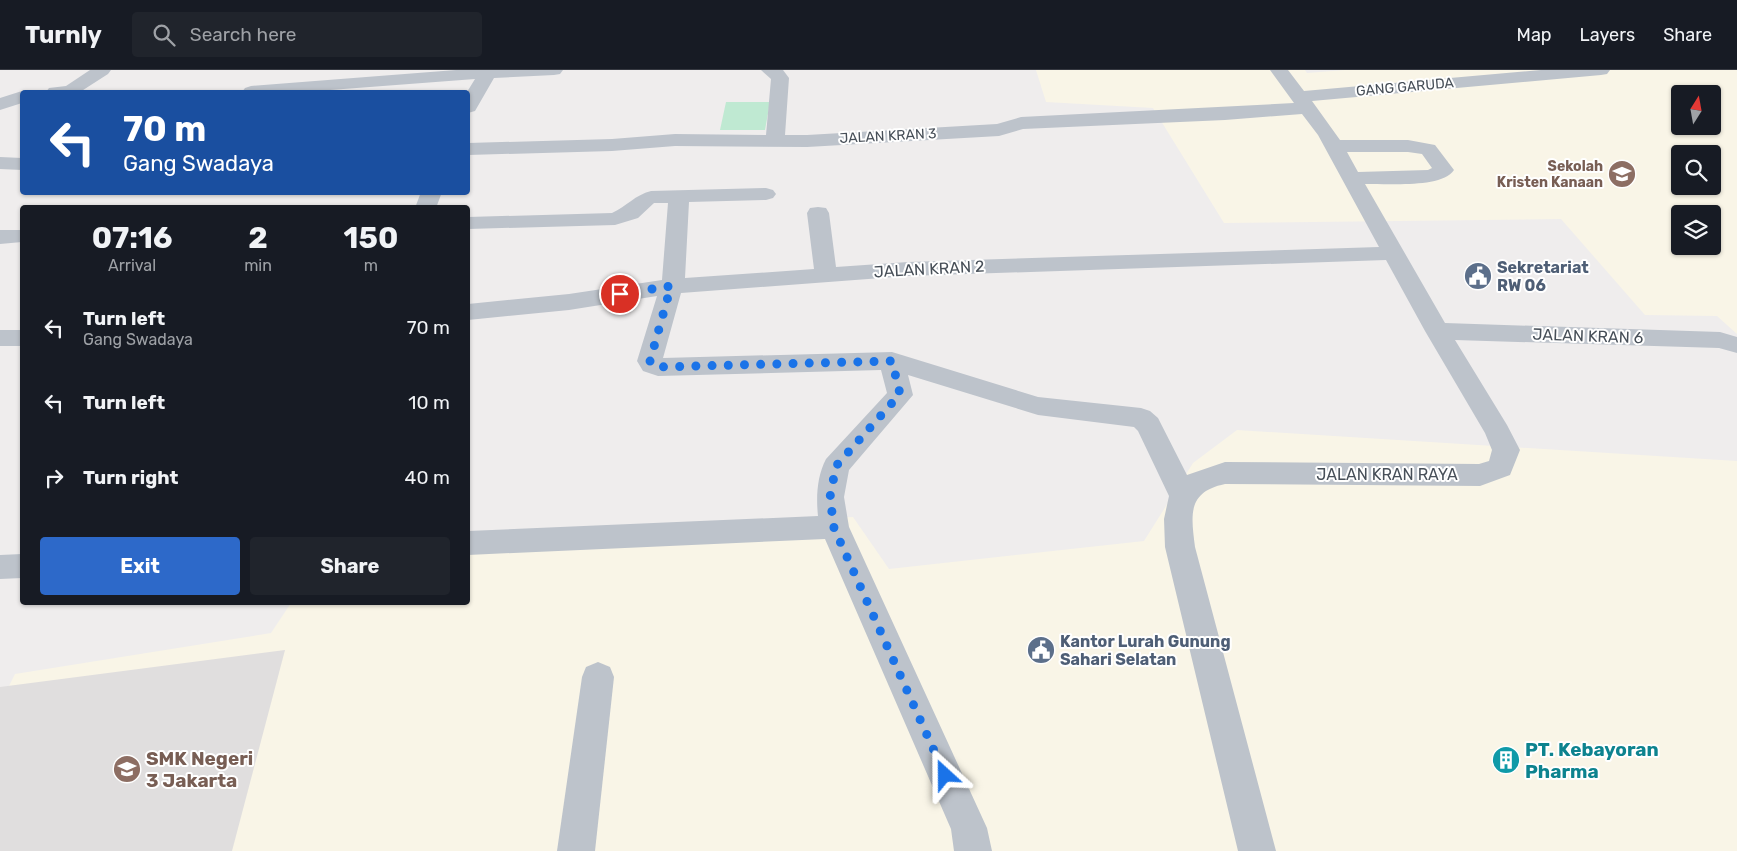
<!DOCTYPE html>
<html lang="en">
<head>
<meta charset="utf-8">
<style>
  :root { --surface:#171b24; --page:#20242c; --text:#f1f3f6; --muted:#9ea1a6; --line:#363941; --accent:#2d69c9 }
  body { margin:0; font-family:Rubik,sans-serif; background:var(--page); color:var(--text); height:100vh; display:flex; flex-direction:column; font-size:19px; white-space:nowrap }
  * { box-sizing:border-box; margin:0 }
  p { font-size:16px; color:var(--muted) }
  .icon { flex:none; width:28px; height:28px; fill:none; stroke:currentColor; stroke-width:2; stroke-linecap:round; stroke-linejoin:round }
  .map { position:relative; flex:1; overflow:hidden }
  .sheet { position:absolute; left:20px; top:135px; width:450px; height:400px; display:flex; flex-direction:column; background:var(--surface); border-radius:5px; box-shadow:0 1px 4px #0004 }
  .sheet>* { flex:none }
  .top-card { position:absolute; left:20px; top:20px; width:450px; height:105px; border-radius:5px; box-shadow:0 1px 4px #0004; background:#1a4fa0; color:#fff; overflow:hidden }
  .needle { width:32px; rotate:11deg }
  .buttons { position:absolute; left:1671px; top:15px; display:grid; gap:10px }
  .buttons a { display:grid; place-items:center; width:50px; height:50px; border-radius:5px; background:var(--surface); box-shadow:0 1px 4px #0004; font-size:25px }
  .pin { position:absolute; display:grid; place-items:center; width:42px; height:42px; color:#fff; margin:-21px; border:2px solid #fff; border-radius:50%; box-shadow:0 1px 5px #0007 }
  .me { position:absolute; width:55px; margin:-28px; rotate:336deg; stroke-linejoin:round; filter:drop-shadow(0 0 4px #0008) }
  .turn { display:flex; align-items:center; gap:18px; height:105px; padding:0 20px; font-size:22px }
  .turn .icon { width:65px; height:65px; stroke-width:2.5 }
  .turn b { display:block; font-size:35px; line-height:42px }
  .eta { display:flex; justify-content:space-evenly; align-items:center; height:85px; text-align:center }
  .eta b { font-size:30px; font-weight:700; line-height:35px }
  .primary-button { display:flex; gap:10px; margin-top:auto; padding:10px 20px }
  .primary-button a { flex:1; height:58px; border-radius:5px; background:var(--accent); color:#fff; font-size:20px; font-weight:700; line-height:58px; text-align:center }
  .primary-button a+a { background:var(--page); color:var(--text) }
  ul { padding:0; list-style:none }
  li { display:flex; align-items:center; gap:15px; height:75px; padding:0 20px }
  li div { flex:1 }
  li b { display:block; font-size:19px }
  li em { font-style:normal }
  header { display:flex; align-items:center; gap:30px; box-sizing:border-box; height:70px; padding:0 25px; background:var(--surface); border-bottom:1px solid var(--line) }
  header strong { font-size:24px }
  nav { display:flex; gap:28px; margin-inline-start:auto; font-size:18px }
  .search { width:350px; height:45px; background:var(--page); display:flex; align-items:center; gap:12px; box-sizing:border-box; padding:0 18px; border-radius:5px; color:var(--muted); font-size:19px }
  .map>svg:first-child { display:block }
  .commercial { fill:#f9f5e7; fill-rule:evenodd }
  .education { fill:#e0dede }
  .green { fill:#bfe9d2 }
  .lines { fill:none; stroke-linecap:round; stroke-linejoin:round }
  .minor { fill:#bdc3cb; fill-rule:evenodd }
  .route { stroke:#1a73e8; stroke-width:9; stroke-dasharray:0 16.2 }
  .labels { text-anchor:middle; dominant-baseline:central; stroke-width:4; stroke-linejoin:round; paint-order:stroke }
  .far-street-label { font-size:14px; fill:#474f58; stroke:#fff }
  .far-education-label { font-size:14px; font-weight:bold; fill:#785e54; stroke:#fff; text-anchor:end }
  .service-label { font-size:16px; font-weight:bold; fill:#4e5e75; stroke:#fff; text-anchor:start }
  .street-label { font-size:16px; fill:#474f58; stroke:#fff }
  .near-culture-label { font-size:19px; font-weight:bold; fill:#0d838f; stroke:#fff; text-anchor:start }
  .near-education-label { font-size:19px; font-weight:bold; fill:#785e54; stroke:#fff; text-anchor:start }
</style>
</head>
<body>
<header>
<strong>Turnly</strong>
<div class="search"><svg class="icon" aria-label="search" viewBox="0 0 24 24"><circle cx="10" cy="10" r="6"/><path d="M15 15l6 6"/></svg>Search here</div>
<nav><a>Map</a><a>Layers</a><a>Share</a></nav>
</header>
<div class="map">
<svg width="1737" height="781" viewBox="0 0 1737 781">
  <rect width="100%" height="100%" fill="#efeded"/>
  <g class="commercial">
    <path d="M 1036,0 L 1305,0 L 1307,3 L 1345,0 L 1737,0 L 1737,264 L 1717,246 L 1645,245 L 1561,149 L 1224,153 L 1153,38 L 1046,32 ZM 1680,24 L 1712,24 L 1712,56 L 1680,56 ZM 1680,84 L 1712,84 L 1712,116 L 1680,116 ZM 1680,144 L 1712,144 L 1712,176 L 1680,176 Z"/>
    <polygon points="1237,360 1737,391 1737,781 0,781 0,634 15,604 271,563 291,533 468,532 468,463 853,447 889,499 1144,471 1193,393"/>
  </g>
  <polygon class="education" points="285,580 232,781 0,781 0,617"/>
  <polygon class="green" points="726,32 770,32 765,60 720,60"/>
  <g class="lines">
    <g class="minor">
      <polygon points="90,0 111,0 108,4 80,22 46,22 49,18 66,16"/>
      <polygon points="456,0 563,0 560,4 554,5 494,8 475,41 468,43 467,22 475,9 304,22 242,22 245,18 251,16"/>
      <path d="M 761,0 L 783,0 L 789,8 L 785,65 L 807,65 L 997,54 L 1021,47 L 1294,33 L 1270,0 L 1288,0 L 1304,21 L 1541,0 L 1610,0 L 1607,4 L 1601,5 L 1312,31 L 1340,70 L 1408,70 L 1435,75 L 1454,100 C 1441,119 1387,113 1365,114 L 1445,253 L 1720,262 L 1737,267 L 1737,283 L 1719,278 L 1455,270 L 1507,355 L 1520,380 L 1510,405 L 1480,416 L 1225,414 C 1187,422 1191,445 1195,477 L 1276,781 L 1238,781 L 1165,477 L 1164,449 L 1169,426 L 1138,361 L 1134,357 L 1038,345 L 908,305 L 913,325 L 849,400 L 844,427 L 849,457 L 987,758 L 992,781 L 954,781 L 951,759 L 825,469 L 468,485 L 468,461 L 818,446 C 816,427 817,406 826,389 L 887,323 L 881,300 L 658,306 L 643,301 L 637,291 L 657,226 L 569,240 L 468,250 L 468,234 L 569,224 L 662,210 L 668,133 L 654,133 L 638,148 L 615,155 L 468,159 L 468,147 L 612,143 C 627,136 635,125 651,121 L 766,118 L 773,120 L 776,124 L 773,128 L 766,130 L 689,132 L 685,208 L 814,199 L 807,143 L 810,138 L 818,137 L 826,138 L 829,143 L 836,197 L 908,192 L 1379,177 L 1318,65 L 1302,44 L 1225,50 L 1023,59 L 999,66 L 807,77 L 675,76 L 612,81 L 468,85 L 468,73 L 612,69 L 675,64 L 766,65 L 771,9 ZM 1347,82 L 1408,82 L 1422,84 L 1432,98 L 1428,100 L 1358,102 ZM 1386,190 L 1425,261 L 1485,363 L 1492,380 L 1489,391 L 1479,394 L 1225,392 L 1187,405 L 1158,348 L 1150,341 L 1141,338 L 1038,327 L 892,282 L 663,288 L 681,223 L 908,206 Z"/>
      <polygon points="22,21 26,22 22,22 22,33 0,40 0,28"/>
      <polygon points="0,87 22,88 22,100 0,99"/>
      <polygon points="421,122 442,122 436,138 415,138"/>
      <polygon points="0,160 22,160 22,172 0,174"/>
      <rect x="0" y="260" width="22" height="16"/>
      <polygon points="22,484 22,508 0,509 0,485"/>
      <polygon points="598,592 610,597 614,607 595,781 557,781 582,607 586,597"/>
    </g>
  </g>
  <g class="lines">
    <polyline class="route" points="620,224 671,216 650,291 652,295 658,297 892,291 900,324 836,396 830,427 834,458 945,705"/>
  </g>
  <defs>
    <symbol id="school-disc" viewBox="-11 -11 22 22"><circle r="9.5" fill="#8d6e63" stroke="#fff"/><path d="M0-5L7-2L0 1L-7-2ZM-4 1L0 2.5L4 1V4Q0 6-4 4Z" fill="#fff"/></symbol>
    <symbol id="civic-disc" viewBox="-11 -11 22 22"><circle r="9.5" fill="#5c6f8a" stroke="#fff"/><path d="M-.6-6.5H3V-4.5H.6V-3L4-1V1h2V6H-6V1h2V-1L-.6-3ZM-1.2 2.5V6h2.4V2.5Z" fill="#fff"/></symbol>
    <symbol id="building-disc" viewBox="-11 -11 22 22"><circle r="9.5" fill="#0f9aa8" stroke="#fff"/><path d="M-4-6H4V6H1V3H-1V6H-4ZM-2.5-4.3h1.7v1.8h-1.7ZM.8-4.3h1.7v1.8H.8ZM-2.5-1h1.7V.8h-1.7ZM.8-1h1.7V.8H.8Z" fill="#fff"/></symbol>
  </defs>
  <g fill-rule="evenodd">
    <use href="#school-disc" x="1606" y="88" width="32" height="32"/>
    <use href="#civic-disc" x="1462" y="190" width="32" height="32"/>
    <use href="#civic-disc" x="1025" y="564" width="32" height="32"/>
    <use href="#building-disc" x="1490" y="674" width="32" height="32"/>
    <use href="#school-disc" x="111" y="683" width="32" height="32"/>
  </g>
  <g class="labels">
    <g class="far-street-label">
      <text transform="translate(1405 17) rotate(-5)">GANG GARUDA</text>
      <text transform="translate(888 66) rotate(-3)">JALAN KRAN 3</text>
    </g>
    <g class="far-education-label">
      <text x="1603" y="96">Sekolah<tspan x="1603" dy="16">Kristen Kanaan</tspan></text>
    </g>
    <g class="service-label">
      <text x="1497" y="197">Sekretariat<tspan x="1497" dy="18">RW 06</tspan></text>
      <text x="1060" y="571">Kantor Lurah Gunung<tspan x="1060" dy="18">Sahari Selatan</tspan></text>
    </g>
    <g class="street-label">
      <text transform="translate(929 199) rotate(-3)">JALAN KRAN 2</text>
      <text transform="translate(1588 266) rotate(2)">JALAN KRAN 6</text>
      <text x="1387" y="404">JALAN KRAN RAYA</text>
    </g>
    <g class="near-culture-label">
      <text x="1525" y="679">PT. Kebayoran<tspan x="1525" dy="22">Pharma</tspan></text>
    </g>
    <g class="near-education-label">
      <text x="146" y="688">SMK Negeri<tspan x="146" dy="22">3 Jakarta</tspan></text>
    </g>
  </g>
</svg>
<div class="buttons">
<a><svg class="needle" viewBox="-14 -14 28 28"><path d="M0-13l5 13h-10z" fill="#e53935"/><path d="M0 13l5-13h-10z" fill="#9ea1a6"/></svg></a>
<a><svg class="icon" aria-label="search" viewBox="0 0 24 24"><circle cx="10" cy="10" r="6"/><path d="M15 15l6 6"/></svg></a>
<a><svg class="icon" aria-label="layers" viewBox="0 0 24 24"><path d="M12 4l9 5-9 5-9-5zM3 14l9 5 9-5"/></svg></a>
</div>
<div class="pin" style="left:620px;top:224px;background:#d93025"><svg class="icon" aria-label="arrive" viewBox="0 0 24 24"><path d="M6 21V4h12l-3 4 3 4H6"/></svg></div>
<svg class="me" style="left:945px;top:705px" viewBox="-20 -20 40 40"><path d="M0-17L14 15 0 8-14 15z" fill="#1a73e8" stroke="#fff" stroke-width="4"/></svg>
<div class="top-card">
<div class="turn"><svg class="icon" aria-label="left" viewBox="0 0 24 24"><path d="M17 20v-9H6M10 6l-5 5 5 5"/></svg><div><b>70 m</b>Gang Swadaya</div></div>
</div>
<section class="sheet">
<div class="eta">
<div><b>07:16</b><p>Arrival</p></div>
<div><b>2</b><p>min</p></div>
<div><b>150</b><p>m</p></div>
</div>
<ul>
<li><svg class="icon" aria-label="left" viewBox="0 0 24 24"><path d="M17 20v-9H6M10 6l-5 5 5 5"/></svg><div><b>Turn left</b><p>Gang Swadaya</p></div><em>70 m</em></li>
<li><svg class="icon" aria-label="left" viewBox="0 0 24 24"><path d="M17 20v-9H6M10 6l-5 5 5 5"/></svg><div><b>Turn left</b></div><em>10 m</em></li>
<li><svg class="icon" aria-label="right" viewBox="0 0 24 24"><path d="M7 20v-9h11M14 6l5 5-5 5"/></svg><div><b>Turn right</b></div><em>40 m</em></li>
</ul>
<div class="primary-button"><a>Exit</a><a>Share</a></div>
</section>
</div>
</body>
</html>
